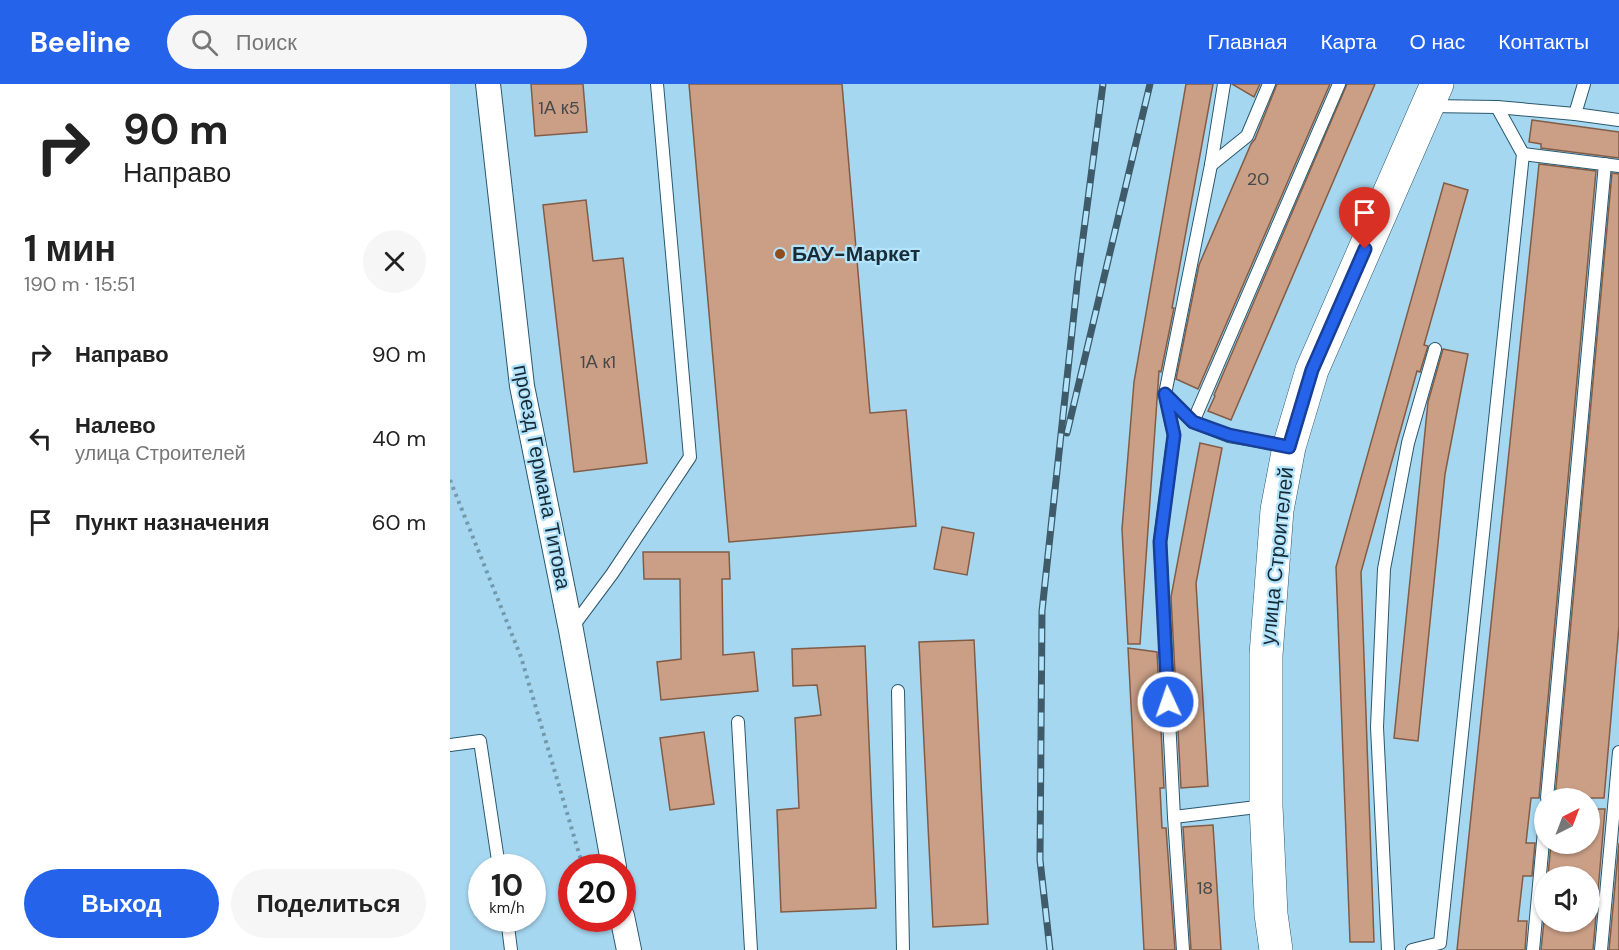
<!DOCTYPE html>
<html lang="ru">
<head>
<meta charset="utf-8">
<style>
  :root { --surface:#fff; --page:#f6f6f6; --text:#222; --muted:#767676; --accent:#2563eb }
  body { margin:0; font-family:"DM Sans",sans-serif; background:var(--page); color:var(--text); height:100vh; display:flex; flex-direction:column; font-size:22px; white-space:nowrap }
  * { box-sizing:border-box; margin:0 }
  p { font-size:20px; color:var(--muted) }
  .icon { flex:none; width:33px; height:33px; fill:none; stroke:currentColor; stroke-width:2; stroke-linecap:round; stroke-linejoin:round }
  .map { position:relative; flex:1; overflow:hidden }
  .details { display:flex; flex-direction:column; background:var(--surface); width:450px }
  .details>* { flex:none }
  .banner { background:#fff; color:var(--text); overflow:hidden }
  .needle { width:39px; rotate:42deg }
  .fabs { position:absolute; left:1084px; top:704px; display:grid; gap:12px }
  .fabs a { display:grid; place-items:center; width:66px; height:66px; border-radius:50%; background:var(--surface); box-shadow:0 2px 4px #0004; font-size:30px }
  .speed { position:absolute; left:18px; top:770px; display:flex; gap:12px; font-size:30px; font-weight:700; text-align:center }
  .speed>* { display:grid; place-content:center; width:78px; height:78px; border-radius:50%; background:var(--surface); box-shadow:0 2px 4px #0004; line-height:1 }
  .speed small { font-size:15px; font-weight:400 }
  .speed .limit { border:9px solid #d22; background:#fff; color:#111 }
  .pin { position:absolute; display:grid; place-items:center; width:51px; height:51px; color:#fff; margin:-62px -26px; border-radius:50% 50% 50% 0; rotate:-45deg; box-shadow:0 0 6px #0007 }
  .pin .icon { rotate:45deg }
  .me { position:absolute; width:66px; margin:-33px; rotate:357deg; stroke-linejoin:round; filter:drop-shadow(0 0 4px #0008) }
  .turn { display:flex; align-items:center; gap:21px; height:126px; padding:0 24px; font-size:27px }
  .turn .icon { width:78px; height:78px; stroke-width:2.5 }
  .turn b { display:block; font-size:42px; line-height:51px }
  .round { display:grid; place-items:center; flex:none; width:63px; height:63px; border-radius:32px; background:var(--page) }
  .head { display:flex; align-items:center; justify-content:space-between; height:102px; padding:0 24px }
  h1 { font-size:36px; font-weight:700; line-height:45px }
  .cta { display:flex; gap:12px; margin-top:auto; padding:12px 24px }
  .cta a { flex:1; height:69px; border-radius:36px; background:var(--accent); color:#fff; font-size:24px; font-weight:700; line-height:69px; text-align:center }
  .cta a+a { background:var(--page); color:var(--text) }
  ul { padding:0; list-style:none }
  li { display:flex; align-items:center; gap:18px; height:84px; padding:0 24px }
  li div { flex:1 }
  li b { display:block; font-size:22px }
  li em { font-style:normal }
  header { display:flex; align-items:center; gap:36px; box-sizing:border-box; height:84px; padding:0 30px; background:var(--accent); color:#fff }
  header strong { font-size:28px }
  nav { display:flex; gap:33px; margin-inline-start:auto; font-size:21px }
  .search { width:420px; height:54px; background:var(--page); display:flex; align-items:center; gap:15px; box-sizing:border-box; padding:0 21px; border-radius:33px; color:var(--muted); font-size:22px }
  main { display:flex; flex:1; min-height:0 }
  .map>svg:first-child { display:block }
  .building { fill:#ca9f86; stroke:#835c45; stroke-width:1.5 }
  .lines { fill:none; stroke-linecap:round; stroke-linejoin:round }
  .lane-casing { stroke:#2a586e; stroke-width:14 }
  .street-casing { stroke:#2a586e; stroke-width:26 }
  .secondary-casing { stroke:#2a586e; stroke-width:34 }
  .path { stroke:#7399ad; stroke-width:4; stroke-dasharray:3 4.5; stroke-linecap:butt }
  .lane { stroke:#fff; stroke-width:12 }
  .street { stroke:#fff; stroke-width:24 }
  .secondary { stroke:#fff; stroke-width:33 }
  .rail-casing { stroke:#3f5a68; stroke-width:7 }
  .rail { stroke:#b3e4fe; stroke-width:4.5; stroke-dasharray:14; stroke-linecap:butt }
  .route-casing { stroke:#184099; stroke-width:15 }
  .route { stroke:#2563eb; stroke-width:10 }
  .poi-dot { fill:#904d1f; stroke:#b3e4fe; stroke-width:2 }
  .labels { text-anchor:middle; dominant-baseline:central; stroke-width:4.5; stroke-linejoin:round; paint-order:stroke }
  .number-label { font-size:18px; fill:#45494a }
  .poi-label { font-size:21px; font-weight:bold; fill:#192c36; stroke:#b3e4fe; text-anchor:start }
  .street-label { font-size:21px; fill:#192c36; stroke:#b3e4fe }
</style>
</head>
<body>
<header>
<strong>Beeline</strong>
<div class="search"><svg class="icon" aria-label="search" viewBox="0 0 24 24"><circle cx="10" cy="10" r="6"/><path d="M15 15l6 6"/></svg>Поиск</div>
<nav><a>Главная</a><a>Карта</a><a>О нас</a><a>Контакты</a></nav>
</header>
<main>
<section class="details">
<div class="banner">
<div class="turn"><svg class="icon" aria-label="right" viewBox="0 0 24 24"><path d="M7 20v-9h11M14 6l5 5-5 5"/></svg><div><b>90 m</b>Направо</div></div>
</div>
<div class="head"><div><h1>1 мин</h1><p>190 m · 15:51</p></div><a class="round"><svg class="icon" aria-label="close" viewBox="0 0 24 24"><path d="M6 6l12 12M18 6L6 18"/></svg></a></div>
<ul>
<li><svg class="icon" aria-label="right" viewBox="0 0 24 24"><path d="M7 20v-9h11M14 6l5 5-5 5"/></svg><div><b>Направо</b></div><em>90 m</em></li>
<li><svg class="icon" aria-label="left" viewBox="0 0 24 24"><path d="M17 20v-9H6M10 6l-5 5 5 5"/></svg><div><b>Налево</b><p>улица Строителей</p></div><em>40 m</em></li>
<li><svg class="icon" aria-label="arrive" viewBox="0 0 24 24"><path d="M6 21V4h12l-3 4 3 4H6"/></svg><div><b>Пункт назначения</b></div><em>60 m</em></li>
</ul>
<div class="cta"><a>Выход</a><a>Поделиться</a></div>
</section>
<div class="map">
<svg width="1169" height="866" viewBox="0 0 1169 866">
  <rect width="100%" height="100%" fill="#a6d7f0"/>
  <g class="building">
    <polygon points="81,0 133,0 137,48 85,52"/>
    <polygon points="239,0 392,0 420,329 456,326 466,442 279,458"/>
    <polygon points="736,0 763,0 722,224 724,224 711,288 709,287 690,560 678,560 672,445 684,298"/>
    <polygon points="782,0 810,0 804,13"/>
    <polygon points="827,0 880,0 748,305 726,295 749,181 801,60 805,55"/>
    <polygon points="897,0 925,0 781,336 758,327 765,312 764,311"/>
    <polygon points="1082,36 1169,48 1169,74 1091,64 1091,60 1079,58"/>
    <polygon points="1089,80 1146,87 1089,714 1081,714 1076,759 1085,759 1082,792 1073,792 1068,837 1077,837 1075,866 1007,866"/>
    <polygon points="1162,89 1169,90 1169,542 1154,714 1105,714"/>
    <polygon points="994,99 1018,106 974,261 978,262 970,288 967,287 911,488 924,858 900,858 886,483"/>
    <polygon points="136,116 143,177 173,174 197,379 124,388 93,121"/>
    <polygon points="993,265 1018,270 995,390 968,657 944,654 978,318"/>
    <polygon points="750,359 772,364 746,499 758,702 731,704 721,513"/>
    <polygon points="492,443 524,449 517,491 484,485"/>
    <polygon points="193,468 279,468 280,495 272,495 273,571 304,568 308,607 211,616 207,578 231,575 230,495 194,495"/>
    <polygon points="524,556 538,840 483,843 469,558"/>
    <polygon points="415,562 426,824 331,828 327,726 349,724 345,634 371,631 367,601 343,602 342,565"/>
    <polygon points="678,564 707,568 714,704 710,704 712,744 716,744 725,866 694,866"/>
    <polygon points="254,648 264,720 220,726 210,654"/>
    <polygon points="1140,725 1155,725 1143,866 1091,866 1094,837 1140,837 1140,792 1098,792 1101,759 1140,759"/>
    <polygon points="763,741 771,866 741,866 733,743"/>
    <polygon points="1169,759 1169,866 1159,866"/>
  </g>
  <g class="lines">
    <defs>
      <g id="lane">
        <polyline points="774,0 761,81 715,310 743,338 779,352 838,362"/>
        <polyline points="979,22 1047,23 1125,30 1169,36"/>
        <polyline points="1125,30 1134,0"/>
        <polyline points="1073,70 1169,82"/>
        <polyline points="761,81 797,52 819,0"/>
        <polyline points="715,310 724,351 710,457 724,733 733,866"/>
        <polyline points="743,338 889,0"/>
        <polyline points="121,545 162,490 240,373 207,0"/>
        <polyline points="448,607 453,866"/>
        <polyline points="288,638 301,866"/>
        <polyline points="0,661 30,657 49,783"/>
        <polyline points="1097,714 1155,80"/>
        <polyline points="724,733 815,722"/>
        <polyline points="57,834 61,866"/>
        <polyline points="938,866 927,643 934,485 958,359 985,265"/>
        <polyline points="962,866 990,859 1073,70 1047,23"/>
        <polyline points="1083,866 1095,736"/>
        <polyline points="1151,866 1169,668"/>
      </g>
      <g id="street">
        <polyline points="38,0 72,302 121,546 164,783"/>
        <polyline points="172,832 179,866"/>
      </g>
      <polyline id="secondary" points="826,866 821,830 816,722 816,571 827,426 839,363 862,286 987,0"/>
    </defs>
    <use href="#lane" class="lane-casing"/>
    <use href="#street" class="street-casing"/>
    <use href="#secondary" class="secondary-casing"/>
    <polyline class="path" points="0,396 71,573 133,783"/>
    <use href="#lane" class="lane"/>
    <use href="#street" class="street"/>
    <use href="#secondary" class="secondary"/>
    <defs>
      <g id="rail">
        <polyline points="617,349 700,0"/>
        <polyline points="600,866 590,776 592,527 628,192 653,0"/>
      </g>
    </defs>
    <use href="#rail" class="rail-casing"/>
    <use href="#rail" class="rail"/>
  </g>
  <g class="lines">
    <defs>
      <polyline id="route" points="718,618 710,458 724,351 715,310 743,338 779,351 839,363 862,286 915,165"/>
    </defs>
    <use href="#route" class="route-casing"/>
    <use href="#route" class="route"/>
  </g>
  <circle class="poi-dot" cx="330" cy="170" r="6"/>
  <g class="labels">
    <g class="number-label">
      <text x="109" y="24">1А к5</text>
      <text x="808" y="95">20</text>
      <text x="148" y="278">1А к1</text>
      <text x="755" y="804">18</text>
    </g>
    <g class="poi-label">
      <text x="342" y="170">БАУ-Маркет</text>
    </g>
    <g class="street-label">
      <text transform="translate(92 393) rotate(79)">проезд Германа Титова</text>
      <text transform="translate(827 472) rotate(-84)">улица Строителей</text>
    </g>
  </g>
</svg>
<div class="fabs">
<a><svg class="needle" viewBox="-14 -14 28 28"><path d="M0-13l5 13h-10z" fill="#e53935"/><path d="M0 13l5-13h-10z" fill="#767676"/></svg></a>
<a><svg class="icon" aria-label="sound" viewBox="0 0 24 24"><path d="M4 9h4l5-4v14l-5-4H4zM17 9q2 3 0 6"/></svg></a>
</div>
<div class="speed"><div>10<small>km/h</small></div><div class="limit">20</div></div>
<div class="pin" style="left:915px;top:165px;background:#d93025"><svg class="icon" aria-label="arrive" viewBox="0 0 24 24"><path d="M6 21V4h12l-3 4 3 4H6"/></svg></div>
<svg class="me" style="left:718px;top:618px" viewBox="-20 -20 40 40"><circle r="17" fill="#2563eb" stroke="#fff" stroke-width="3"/><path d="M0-11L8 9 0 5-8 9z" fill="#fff"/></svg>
</div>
</main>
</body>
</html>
